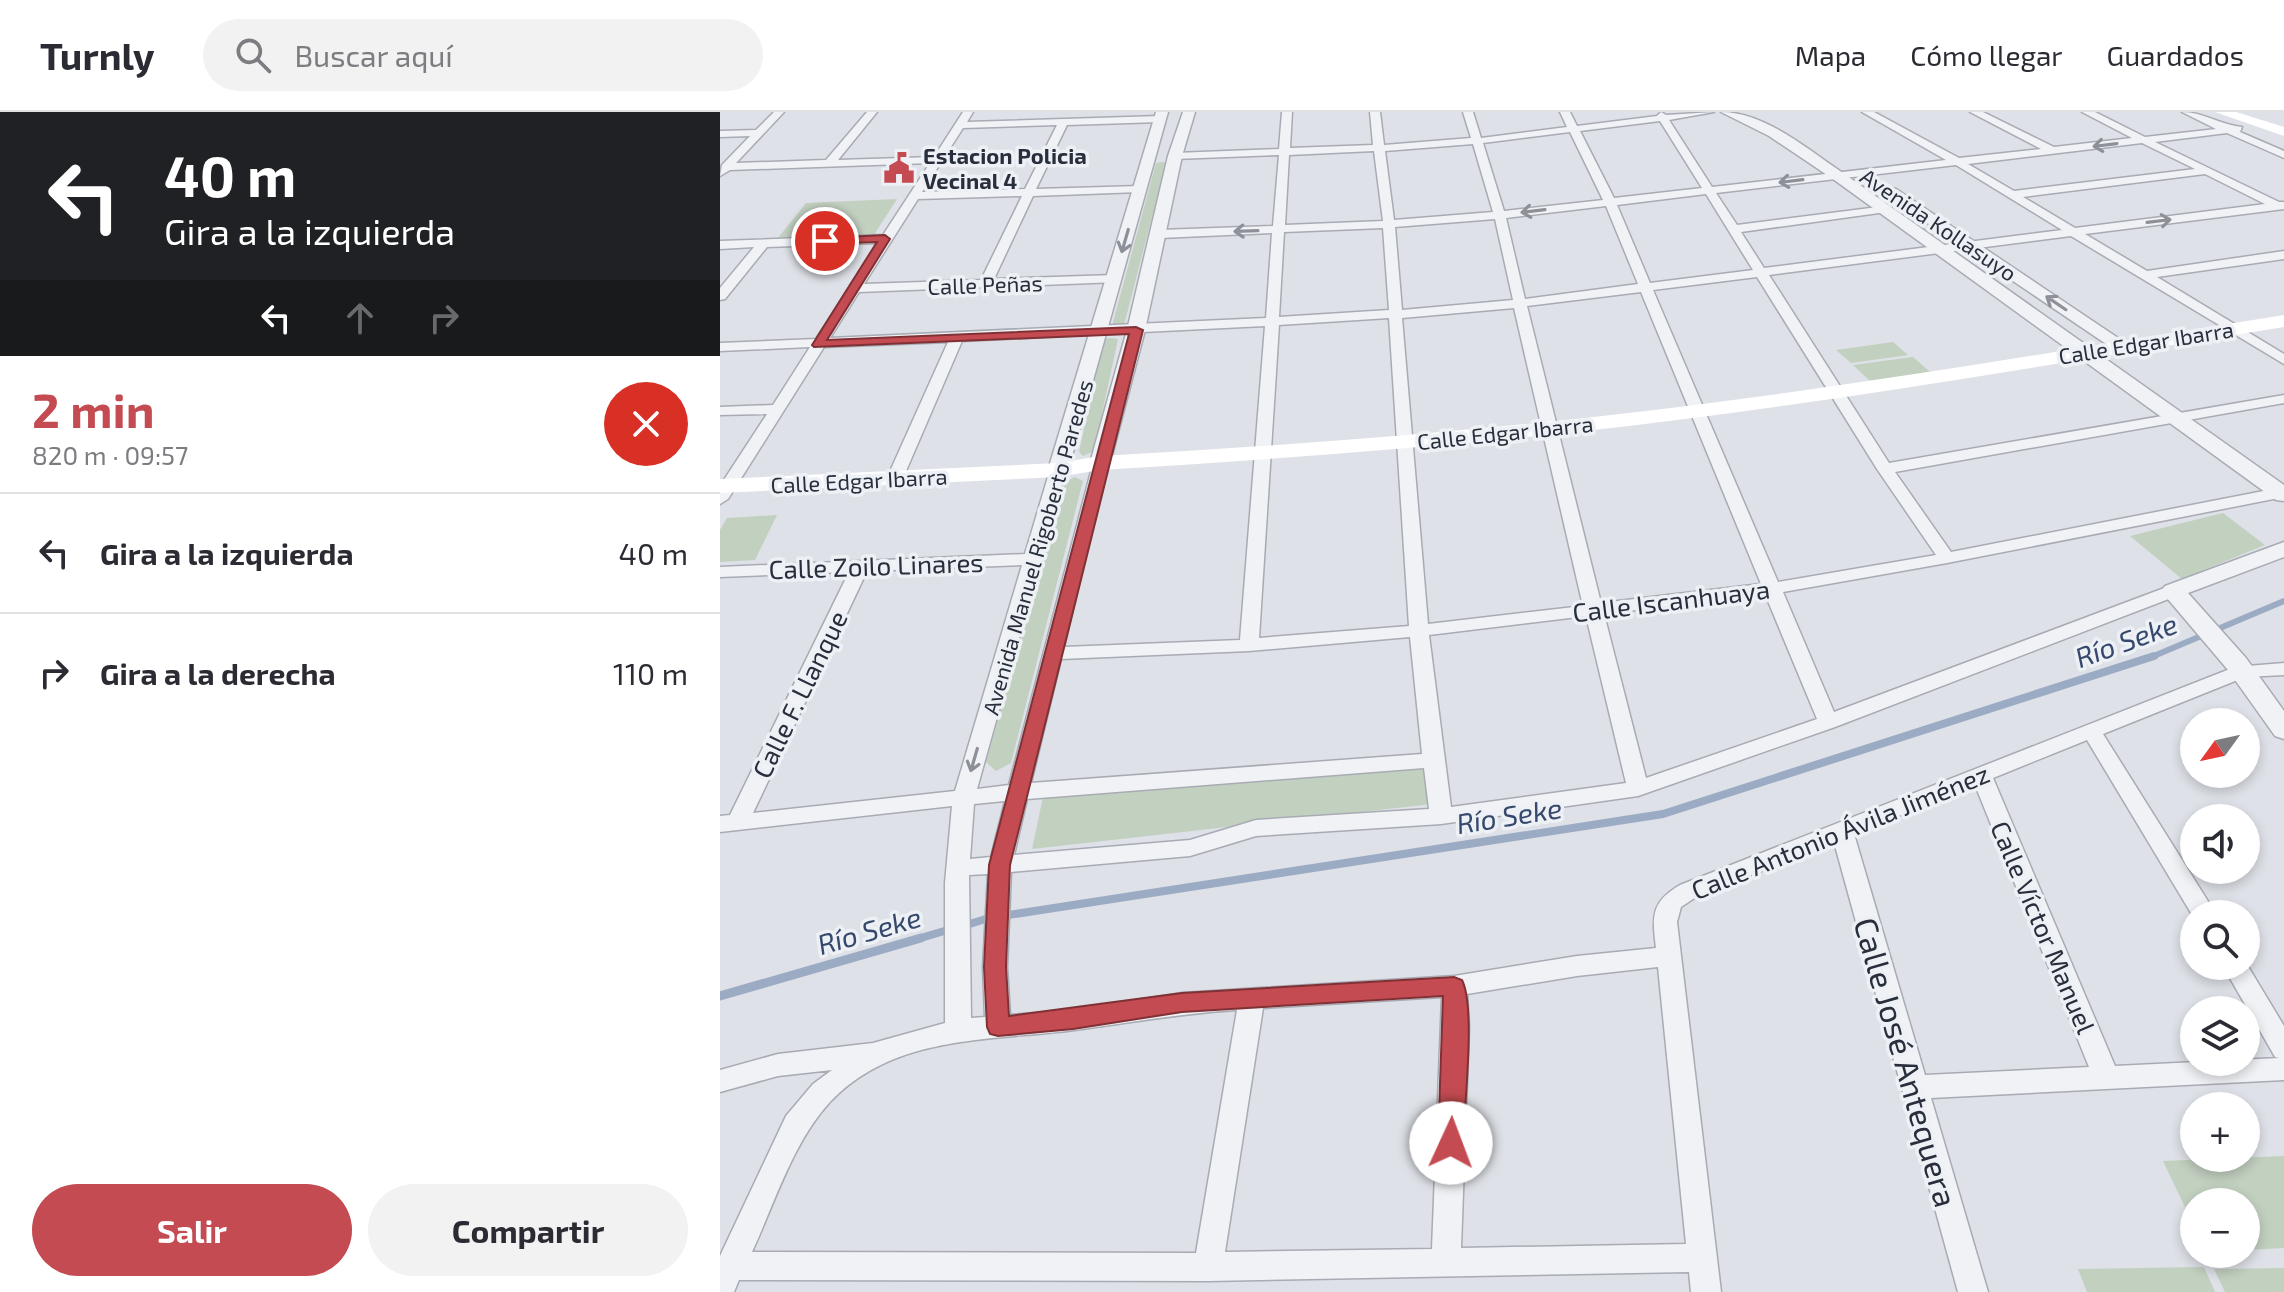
<!DOCTYPE html>
<html lang="es">
<head>
<meta charset="utf-8">
<style>
  :root { --surface:#fff; --page:#f2f2f3; --text:#2b2b33; --muted:#7c7c81; --line:#e1e1e2; --accent:#c34b51 }
  body { margin:0; font-family:"Exo 2",sans-serif; background:var(--page); color:var(--text); height:100vh; display:flex; flex-direction:column; font-size:30px; white-space:nowrap }
  * { box-sizing:border-box; margin:0 }
  p { font-size:26px; color:var(--muted) }
  .icon { flex:none; width:44px; height:44px; fill:none; stroke:currentColor; stroke-width:2; stroke-linecap:round; stroke-linejoin:round }
  .map { position:relative; flex:1; overflow:hidden }
  .panel { display:flex; flex-direction:column; background:var(--surface); width:720px }
  .panel>* { flex:none }
  .guide { background:#202124; color:#fff; overflow:hidden }
  .needle { width:52px; rotate:237deg }
  .buttons { position:absolute; left:1460px; top:596px; display:grid; gap:16px }
  .buttons a { display:grid; place-items:center; width:80px; height:80px; border-radius:50%; background:var(--surface); box-shadow:0 4px 12px #0003; font-size:40px }
  .pin { position:absolute; display:grid; place-items:center; width:68px; height:68px; color:#fff; margin:-34px; border:4px solid #fff; border-radius:50%; box-shadow:0 2px 8px #0007 }
  .me { position:absolute; width:88px; margin:-44px; rotate:2deg; stroke-linejoin:round; filter:drop-shadow(0 0 6px #0008) }
  .turn { display:flex; align-items:center; gap:28px; height:168px; padding:0 32px; font-size:36px }
  .turn .icon { width:104px; height:104px; stroke-width:2.5 }
  .turn b { display:block; font-size:56px; line-height:68px }
  .lanes { display:flex; align-items:center; height:76px; padding:0 32px; background:#0003; justify-content:center; gap:40px; direction:ltr }
  .lanes .off { opacity:.35 }
  .round { display:grid; place-items:center; flex:none; width:84px; height:84px; border-radius:42px; background:var(--page) }
  .summary { display:flex; align-items:center; justify-content:space-between; height:136px; padding:0 32px }
  h1 { font-size:48px; font-weight:700; line-height:60px; color:var(--accent) }
  .button { display:flex; gap:16px; margin-top:auto; padding:16px 32px }
  .button a { flex:1; height:92px; border-radius:48px; background:var(--accent); color:#fff; font-size:32px; font-weight:700; line-height:92px; text-align:center }
  .button a+a { background:var(--page); color:var(--text) }
  ul { padding:0; list-style:none }
  li { display:flex; align-items:center; gap:24px; height:120px; padding:0 32px; border-top:2px solid var(--line) }
  li div { flex:1 }
  li b { display:block; font-size:30px }
  li em { font-style:normal }
  header { display:flex; align-items:center; gap:48px; box-sizing:border-box; height:112px; padding:0 40px; background:var(--surface); border-bottom:2px solid var(--line) }
  header strong { font-size:38px }
  nav { display:flex; gap:44px; margin-inline-start:auto; font-size:28px }
  .search { width:560px; height:72px; background:var(--page); display:flex; align-items:center; gap:20px; box-sizing:border-box; padding:0 28px; border-radius:44px; color:var(--muted); font-size:30px }
  main { display:flex; flex:1; min-height:0 }
  .map>svg:first-child { display:block }
  .green { fill:#c2d0c0 }
  .lines { fill:none; stroke-linecap:round; stroke-linejoin:round }
  .stream-far2 { stroke:#9babc4; stroke-width:6 }
  .stream-far1 { stroke:#9babc4; stroke-width:8 }
  .stream { stroke:#9babc4; stroke-width:9 }
  .minor-casing { stroke:#a8abb4; stroke-width:3 }
  .tertiary-casing { stroke:#a8abb4; stroke-width:3 }
  .minor { fill:#f1f2f5; fill-rule:evenodd }
  .tertiary { fill:#f1f2f5; fill-rule:evenodd }
  .secondary { fill:#fff; fill-rule:evenodd }
  .oneway { stroke:#8d9098 }
  .route { fill:#c34b51; stroke:#7f3135; stroke-width:2 }
  .labels { text-anchor:middle; dominant-baseline:central; stroke-width:7; stroke-linejoin:round; paint-order:stroke }
  .far-poi-label { font-size:22px; font-weight:bold; fill:#292e3c; stroke:#edf0f4; text-anchor:start }
  .far-street-label { font-size:22px; fill:#292e3c; stroke:#edf0f4 }
  .street-label { font-size:26px; fill:#292e3c; stroke:#edf0f4 }
  .water-label { font-size:28px; font-style:italic; fill:#36496d; stroke:#edf0f4 }
  .near-street-label { font-size:32px; fill:#292e3c; stroke:#edf0f4 }
</style>
</head>
<body>
<header>
<strong>Turnly</strong>
<div class="search"><svg class="icon" aria-label="search" viewBox="0 0 24 24"><circle cx="10" cy="10" r="6"/><path d="M15 15l6 6"/></svg>Buscar aquí</div>
<nav><a>Mapa</a><a>Cómo llegar</a><a>Guardados</a></nav>
</header>
<main>
<section class="panel">
<div class="guide">
<div class="turn"><svg class="icon" aria-label="left" viewBox="0 0 24 24"><path d="M17 20v-9H6M10 6l-5 5 5 5"/></svg><div><b>40 m</b>Gira a la izquierda</div></div>
<div class="lanes"><svg class="icon" aria-label="left" viewBox="0 0 24 24"><path d="M17 20v-9H6M10 6l-5 5 5 5"/></svg><svg class="icon off" aria-label="ahead" viewBox="0 0 24 24"><path d="M12 20V5M6 11l6-6 6 6"/></svg><svg class="icon off" aria-label="right" viewBox="0 0 24 24"><path d="M7 20v-9h11M14 6l5 5-5 5"/></svg></div>
</div>
<div class="summary"><div><h1>2 min</h1><p>820 m · 09:57</p></div><a class="round" style="background:#d93025;color:#fff"><svg class="icon" aria-label="close" viewBox="0 0 24 24"><path d="M6 6l12 12M18 6L6 18"/></svg></a></div>
<ul>
<li><svg class="icon" aria-label="left" viewBox="0 0 24 24"><path d="M17 20v-9H6M10 6l-5 5 5 5"/></svg><div><b>Gira a la izquierda</b></div><em>40 m</em></li>
<li><svg class="icon" aria-label="right" viewBox="0 0 24 24"><path d="M7 20v-9h11M14 6l5 5-5 5"/></svg><div><b>Gira a la derecha</b></div><em>110 m</em></li>
</ul>
<div class="button"><a>Salir</a><a>Compartir</a></div>
</section>
<div class="map">
<svg width="1564" height="1180" viewBox="0 0 1564 1180">
  <rect width="100%" height="100%" fill="#dee1e7"/>
  <g class="green">
    <polygon points="443,50 446,51 404,213 392,214 436,51"/>
    <polygon points="177,87 154,123 58,126 86,91"/>
    <polygon points="391,226 398,227 374,339 363,344 359,340 383,227"/>
    <polygon points="1173,230 1188,243 1131,251 1116,238"/>
    <polygon points="1193,245 1210,260 1150,269 1133,253"/>
    <polygon points="355,365 363,369 291,651 276,659 266,650 345,370"/>
    <polygon points="1503,401 1545,433 1462,467 1410,424"/>
    <polygon points="57,403 35,448 0,450 0,418 7,406"/>
    <polygon points="706,656 712,692 312,737 323,685"/>
    <polygon points="1564,1044 1564,1136 1526,1138 1526,1090 1474,1090 1474,1114 1443,1049"/>
    <polygon points="1484,1155 1495,1180 1367,1180 1358,1157"/>
    <polygon points="1564,1156 1564,1180 1505,1180 1494,1157"/>
  </g>
  <g class="lines">
    <polyline class="stream-far2" points="1429,546 1564,489"/>
    <g class="stream-far1">
      <polyline points="243,814 269,806 943,702 1434,544"/>
      <polyline points="194,828 231,817"/>
    </g>
    <polyline class="stream" points="0,884 201,826"/>
    <defs>
      <path id="minor" d="M 54,0 L 64,0 L 16,51 L 106,48 L 147,0 L 157,0 L 118,48 L 214,45 L 243,0 L 253,0 L 247,10 L 440,4 L 445,7 L 440,10 L 347,13 L 316,77 L 420,74 L 426,77 L 420,80 L 313,84 L 274,167 L 394,163 L 400,167 L 398,170 L 139,180 L 110,226 L 546,206 L 552,121 L 440,126 L 434,122 L 440,118 L 553,114 L 559,43 L 455,47 L 450,44 L 455,41 L 559,37 L 562,0 L 572,0 L 570,36 L 653,33 L 650,0 L 660,0 L 664,33 L 751,26 L 743,0 L 753,0 L 761,26 L 847,15 L 840,0 L 850,0 L 857,14 L 937,4 L 941,0 L 946,3 L 994,0 L 949,8 L 992,75 L 1226,48 L 1142,0 L 1154,0 L 1239,46 L 1321,37 L 1250,0 L 1263,0 L 1334,35 L 1412,26 L 1362,0 L 1375,0 L 1425,25 L 1496,17 L 1462,0 C 1483,0 1501,13 1522,15 L 1520,20 L 1564,39 L 1564,46 L 1507,21 L 1435,30 L 1559,90 L 1564,90 L 1564,97 L 1365,122 L 1427,159 L 1564,139 L 1564,147 L 1437,165 L 1564,242 L 1564,252 L 1351,124 L 1049,163 L 1169,351 L 1564,283 L 1564,291 L 1175,360 L 1231,440 L 1564,375 L 1564,385 L 1227,451 L 1063,480 L 1114,600 L 1447,475 L 1459,475 L 1462,479 L 1459,483 L 1115,615 L 918,684 L 721,712 L 536,724 L 470,744 L 291,760 L 287,855 L 290,903 L 353,898 L 462,881 L 734,864 L 857,844 L 936,836 C 932,804 931,790 960,773 L 1515,555 L 1564,551 L 1564,563 L 1525,565 L 1383,622 L 1496,802 L 1474,802 L 1474,806 L 1367,628 L 1273,666 L 1395,954 L 1559,946 L 1555,945 L 1503,854 L 1526,854 L 1526,851 L 1564,914 L 1564,968 L 1211,986 L 1268,1180 L 1238,1180 L 1114,730 L 976,785 L 961,795 L 957,810 L 1001,1180 L 971,1180 L 969,1160 L 488,1169 L 19,1168 L 14,1180 L 0,1180 L 0,1144 L 66,1004 L 93,972 L 112,958 L 58,964 L 0,980 L 0,958 L 58,942 L 153,931 L 225,911 L 225,771 L 232,694 L 0,720 L 0,704 L 10,703 L 129,460 L 0,465 L 0,455 L 305,442 L 330,358 L 338,353 L 344,355 L 346,358 L 257,677 L 289,673 L 374,348 L 386,348 L 388,351 L 344,535 L 520,528 L 545,214 L 242,229 L 183,366 L 175,371 L 167,366 L 228,230 L 104,235 L 8,387 L 0,392 L 0,374 L 47,302 L 0,303 L 0,295 L 53,293 L 90,235 L 0,239 L 0,231 L 96,227 L 158,131 L 47,135 L 5,187 L 0,188 L 0,176 L 34,135 L 0,137 L 0,129 L 163,123 L 210,51 L 10,58 L 0,64 L 2,53 L 30,24 L 0,25 L 0,19 L 36,18 ZM 940,9 L 982,76 L 894,86 L 860,19 ZM 337,13 L 305,77 L 202,80 L 243,16 ZM 850,20 L 883,88 L 784,99 L 763,31 ZM 1422,31 L 1475,57 L 1294,79 L 1248,52 ZM 753,32 L 773,100 L 674,108 L 665,39 ZM 654,39 L 663,109 L 565,113 L 569,43 ZM 1236,53 L 1342,118 L 1044,156 L 1021,120 L 1166,100 L 1172,97 L 1166,94 L 1017,113 L 996,81 ZM 1485,62 L 1545,92 L 1355,116 L 1303,85 ZM 986,82 L 1033,158 L 930,171 L 897,93 ZM 302,84 L 261,168 L 144,172 L 198,87 ZM 886,94 L 918,172 L 805,187 L 786,106 ZM 775,107 L 793,188 L 682,198 L 675,115 ZM 663,116 L 669,198 L 559,205 L 564,120 ZM 1037,165 L 1157,357 L 1216,443 L 1058,470 L 933,178 ZM 921,180 L 1041,472 L 881,491 L 807,194 ZM 794,196 L 863,494 L 708,512 L 682,206 ZM 669,206 L 689,514 L 539,526 L 559,213 ZM 302,453 L 235,679 L 33,701 L 147,459 ZM 1045,482 L 1097,607 L 926,666 L 884,502 ZM 866,504 L 906,671 L 731,695 L 709,523 ZM 690,525 L 702,642 L 311,671 L 341,547 L 529,539 ZM 704,656 L 709,697 L 536,708 L 470,728 L 294,743 L 307,687 ZM 1255,673 L 1369,955 L 1205,963 L 1134,722 ZM 285,689 L 271,745 L 250,747 L 254,692 ZM 268,762 L 263,855 L 265,905 L 251,906 L 249,763 ZM 938,855 L 966,1132 L 741,1136 L 749,914 L 747,882 L 857,864 ZM 722,885 L 712,1137 L 505,1140 L 543,896 ZM 517,898 L 476,1141 L 32,1140 C 55,1090 73,1030 110,990 C 174,922 271,929 355,918 C 409,911 462,901 517,898 Z"/>
      <g id="tertiary">
        <polygon points="436,0 448,0 348,358 345,362 331,362 328,358"/>
        <polygon points="463,0 475,0 462,44 425,218 390,351 380,357 370,351 407,218 448,44"/>
        <path d="M 1001,0 C 1045,0 1087,37 1123,61 L 1564,373 L 1564,389 L 1556,388 L 1113,67 L 1049,24 Z"/>
        <polygon points="1171,76 1176,77 1410,234 1407,238 1395,238 1166,83 1164,80"/>
        <polygon points="1564,430 1564,445 1468,481 1526,546 1564,599 1564,627 1555,624 1508,558 1441,479 1445,474"/>
      </g>
    </defs>
    <use href="#minor" class="minor-casing"/>
    <use href="#tertiary" class="tertiary-casing"/>
    <use href="#minor" class="minor"/>
    <use href="#tertiary" class="tertiary"/>
    <g class="secondary">
      <polygon points="1495,0 1516,0 1564,15 1564,24"/>
      <path d="M 1564,203 L 1564,215 C 1349,249 1134,287 917,313 C 739,334 559,347 380,358 L 338,365 L 0,381 L 0,367 L 338,351 L 380,344 C 559,334 739,321 917,300 C 1134,275 1349,237 1564,203 Z"/>
    </g>
  </g>
  <defs><path id="oneway-shaft" d="M-6 0H5M1.5-3L5.5 0L1.5 3" fill="none" stroke-width="1.6" stroke-linecap="round" stroke-linejoin="round" transform="scale(2)"/></defs>
  <g class="oneway">
    <use href="#oneway-shaft" transform="translate(1385 33) rotate(173)"/>
    <use href="#oneway-shaft" transform="translate(1071 69) rotate(173)"/>
    <use href="#oneway-shaft" transform="translate(813 99) rotate(173)"/>
    <use href="#oneway-shaft" transform="translate(1439 109) rotate(-7)"/>
    <use href="#oneway-shaft" transform="translate(526 119) rotate(178)"/>
    <use href="#oneway-shaft" transform="translate(405 129) rotate(106)"/>
    <use href="#oneway-shaft" transform="translate(1336 191) rotate(-146)"/>
    <use href="#oneway-shaft" transform="translate(254 648) rotate(106)"/>
  </g>
  <path class="route" d="M 165,123 L 170,127 L 107,228 L 416,215 L 423,218 L 290,753 L 286,855 L 289,904 L 462,881 L 734,865 L 742,868 C 756,895 744,997 743,1031 L 740,1039 L 731,1043 L 722,1039 L 718,1031 L 723,884 L 462,900 L 353,917 L 278,924 L 270,922 L 267,915 L 264,855 L 269,753 L 409,222 L 94,235 L 92,233 L 157,130 L 105,132 L 99,129 L 105,126 Z"/>
  <defs>
    <symbol id="civic-bare" viewBox="-9 -9 18 18"><path d="M-.6-6.5H3V-4.5H.6V-3L4-1V1h2V6H-6V1h2V-1L-.6-3ZM-1.2 2.5V6h2.4V2.5Z" fill="#c34b51" stroke="#edf0f4" stroke-width="2.5" paint-order="stroke"/></symbol>
  </defs>
  <g fill-rule="evenodd">
    <use href="#civic-bare" x="157" y="34" width="44" height="44"/>
  </g>
  <g class="labels">
    <g class="far-poi-label">
      <text x="203" y="43">Estacion Policia<tspan x="203" dy="25">Vecinal 4</tspan></text>
    </g>
    <g class="far-street-label">
      <text transform="translate(1219 112) rotate(34)">Avenida Kollasuyo</text>
      <text transform="translate(265 172) rotate(-2)">Calle Peñas</text>
      <text transform="translate(1426 230) rotate(-9)">Calle Edgar Ibarra</text>
      <text transform="translate(785 320) rotate(-6)">Calle Edgar Ibarra</text>
      <text transform="translate(139 368) rotate(-3)">Calle Edgar Ibarra</text>
      <text transform="translate(317 435) rotate(-74)">Avenida Manuel Rigoberto Paredes</text>
    </g>
    <g class="street-label">
      <text transform="translate(156 453) rotate(-2)">Calle Zoilo Linares</text>
      <text transform="translate(951 488) rotate(-7)">Calle Iscanhuaya</text>
      <text transform="translate(79 582) rotate(-64)">Calle F. Llanque</text>
      <text transform="translate(1120 719) rotate(-22)">Calle Antonio Ávila Jiménez</text>
      <text transform="translate(1324 815) rotate(67)">Calle Víctor Manuel</text>
    </g>
    <g class="water-label">
      <text transform="translate(1406 528) rotate(-20)">Río Seke</text>
      <text transform="translate(789 703) rotate(-9)">Río Seke</text>
      <text transform="translate(149 818) rotate(-16)">Río Seke</text>
    </g>
    <g class="near-street-label">
      <text transform="translate(1187 950) rotate(74)">Calle José Antequera</text>
    </g>
  </g>
</svg>
<div class="buttons">
<a><svg class="needle" viewBox="-14 -14 28 28"><path d="M0-13l5 13h-10z" fill="#e53935"/><path d="M0 13l5-13h-10z" fill="#7c7c81"/></svg></a>
<a><svg class="icon" aria-label="sound" viewBox="0 0 24 24"><path d="M4 9h4l5-4v14l-5-4H4zM17 9q2 3 0 6"/></svg></a>
<a><svg class="icon" aria-label="search" viewBox="0 0 24 24"><circle cx="10" cy="10" r="6"/><path d="M15 15l6 6"/></svg></a>
<a><svg class="icon" aria-label="layers" viewBox="0 0 24 24"><path d="M12 4l9 5-9 5-9-5zM3 14l9 5 9-5"/></svg></a>
<a>+</a>
<a>−</a>
</div>
<div class="pin" style="left:105px;top:129px;background:#d93025"><svg class="icon" aria-label="arrive" viewBox="0 0 24 24"><path d="M6 21V4h12l-3 4 3 4H6"/></svg></div>
<svg class="me" style="left:731px;top:1031px" viewBox="-20 -20 40 40"><circle r="19" fill="#fff"/><path d="M0-13L10 11 0 6-10 11z" fill="#c34b51"/></svg>
</div>
</main>
</body>
</html>
